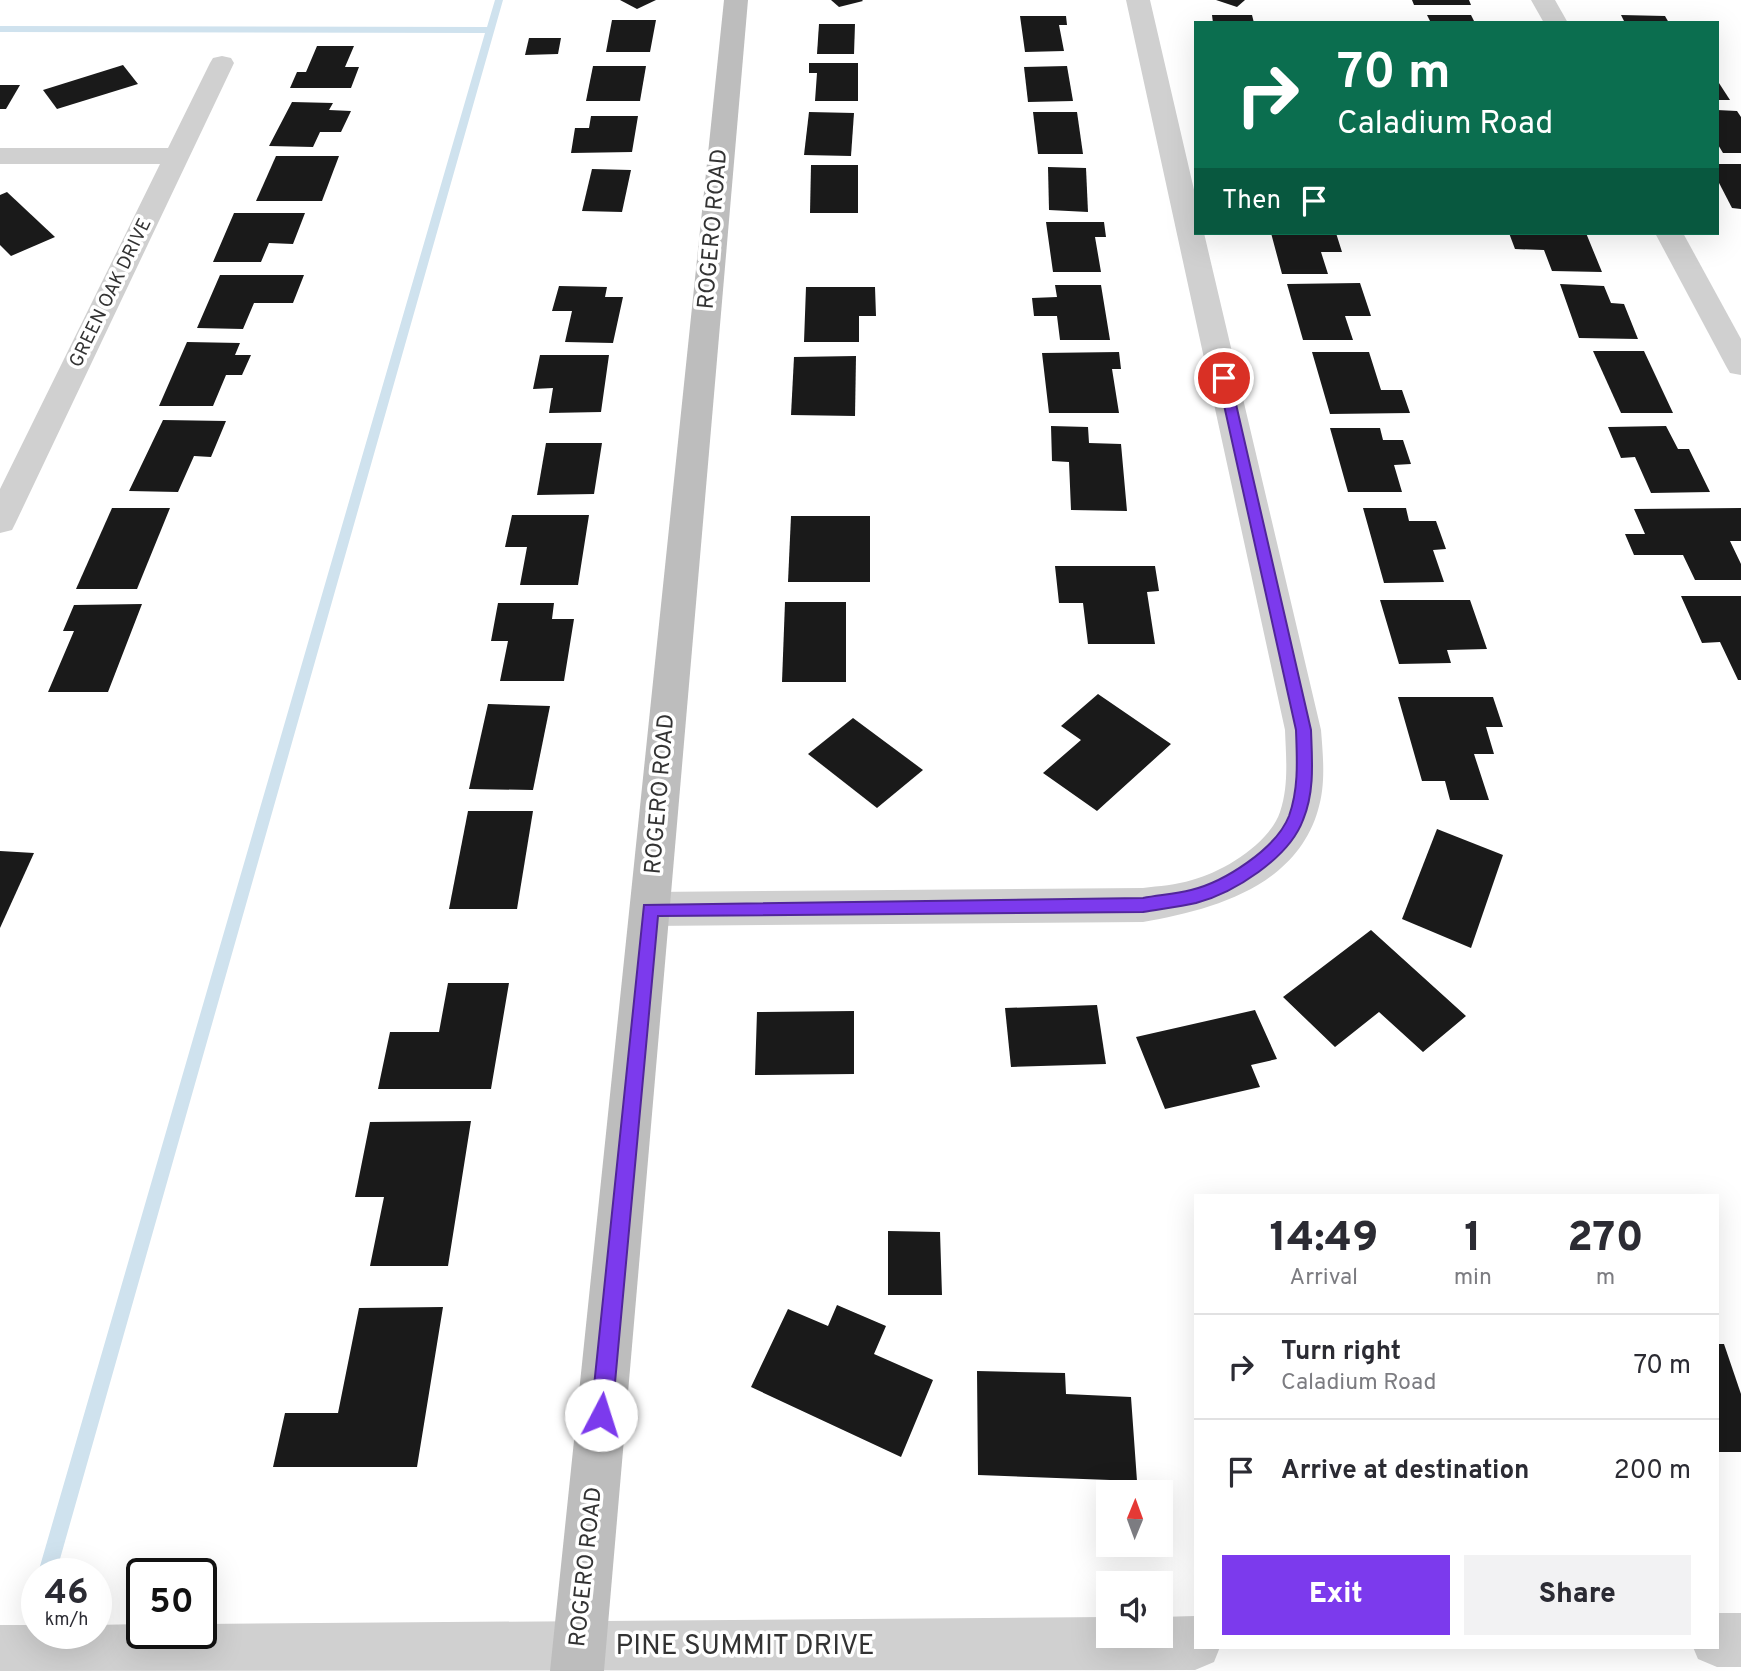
<!DOCTYPE html>
<html lang="en">
<head>
<meta charset="utf-8">
<style>
  :root { --surface:#fff; --page:#f2f2f3; --text:#2b2b33; --muted:#7c7c81; --line:#e1e1e2; --accent:#7c3aed }
  body { margin:0; font-family:Overpass,sans-serif; background:var(--page); color:var(--text); height:100vh; display:flex; flex-direction:column; font-size:26px; white-space:nowrap }
  * { box-sizing:border-box; margin:0 }
  p { font-size:23px; color:var(--muted) }
  .icon { flex:none; width:38px; height:38px; fill:none; stroke:currentColor; stroke-width:2; stroke-linecap:round; stroke-linejoin:round }
  .map { position:relative; flex:1; overflow:hidden }
  .panel { position:absolute; left:1194px; top:1194px; width:525px; height:455px; display:flex; flex-direction:column; background:var(--surface); border-radius:0px; box-shadow:0 7px 28px #0002 }
  .panel>* { flex:none }
  .hud { position:absolute; left:1194px; top:21px; width:525px; height:214px; border-radius:0px; box-shadow:0 7px 28px #0002; background:#0b6e4f; color:#fff; overflow:hidden }
  .needle { width:46px; rotate:1deg }
  .controls { position:absolute; left:1096px; top:1480px; display:grid; gap:14px }
  .controls a { display:grid; place-items:center; width:77px; height:77px; border-radius:0px; background:var(--surface); box-shadow:0 7px 28px #0002; font-size:35px }
  .speed { position:absolute; left:21px; top:1558px; display:flex; gap:14px; font-size:35px; font-weight:700; text-align:center }
  .speed>* { display:grid; place-content:center; width:91px; height:91px; border-radius:50%; background:var(--surface); box-shadow:0 7px 28px #0002; line-height:1 }
  .speed small { font-size:18px; font-weight:400 }
  .speed .limit { border:4px solid #111; border-radius:10px; background:#fff; color:#111 }
  .pin { position:absolute; display:grid; place-items:center; width:60px; height:60px; color:#fff; margin:-30px; border:4px solid #fff; border-radius:50%; box-shadow:0 2px 7px #0007 }
  .me { position:absolute; width:77px; margin:-38px; rotate:5deg; stroke-linejoin:round; filter:drop-shadow(0 0 5px #0008) }
  .turn { display:flex; align-items:center; gap:24px; height:147px; padding:0 28px; font-size:32px }
  .turn .icon { width:91px; height:91px; stroke-width:2.5 }
  .turn b { display:block; font-size:49px; line-height:60px }
  .then { display:flex; align-items:center; height:66px; padding:0 28px; background:#0003; gap:14px; font-size:26px }
  .eta { display:flex; justify-content:space-evenly; align-items:center; height:119px; text-align:center }
  .eta b { font-size:42px; font-weight:800; line-height:49px }
  .action { display:flex; gap:14px; margin-top:auto; padding:14px 28px }
  .action a { flex:1; height:80px; border-radius:0px; background:var(--accent); color:#fff; font-size:28px; font-weight:800; line-height:80px; text-align:center }
  .action a+a { background:var(--page); color:var(--text) }
  ul { padding:0; list-style:none }
  li { display:flex; align-items:center; gap:21px; height:105px; padding:0 28px; border-top:2px solid var(--line) }
  li div { flex:1 }
  li b { display:block; font-size:26px }
  li em { font-style:normal }
  .map>svg:first-child { display:block }
  .lines { fill:none; stroke-linecap:round; stroke-linejoin:round }
  .stream { fill:#cfe2ee; fill-rule:evenodd }
  .building { fill:#1a1a1a }
  .minor { fill:#d0d0d0; fill-rule:evenodd }
  .secondary { fill:#bdbdbd; fill-rule:evenodd }
  .route { fill:#7c3aed; stroke:#51269a; stroke-width:2 }
  .labels { text-anchor:middle; dominant-baseline:central; stroke-width:7; stroke-linejoin:round; paint-order:stroke }
  .far-street-label { font-size:19px; fill:#333; stroke:#fff }
  .street-label { font-size:23px; fill:#333; stroke:#fff }
  .near-street-label { font-size:28px; fill:#333; stroke:#fff }
</style>
</head>
<body>
<div class="map">
<svg width="1741" height="1671" viewBox="0 0 1741 1671">
  <rect width="100%" height="100%" fill="#fff"/>
  <g class="lines">
    <polygon class="stream" points="495,0 503,0 56,1573 38,1573 485,33 0,32 0,26 487,27"/>
  </g>
  <g class="building">
    <polygon points="620,0 656,0 637,9"/>
    <polygon points="831,0 862,0 863,1 839,7"/>
    <polygon points="1216,0 1245,0 1237,7"/>
    <polygon points="1412,0 1469,0 1471,5 1414,5"/>
    <polygon points="1212,15 1252,15 1254,23 1213,23"/>
    <polygon points="1427,15 1471,15 1475,23 1431,23"/>
    <polygon points="1621,15 1665,16 1669,23 1625,23"/>
    <polygon points="1020,16 1066,16 1067,25 1059,25 1064,51 1025,52"/>
    <polygon points="612,20 656,20 650,52 606,52"/>
    <polygon points="819,24 855,24 854,54 817,54"/>
    <polygon points="529,38 561,38 558,54 525,55"/>
    <polygon points="317,46 354,46 345,67 359,67 351,88 290,88 297,72 306,72"/>
    <polygon points="809,63 858,63 858,101 815,101 817,73 809,73"/>
    <polygon points="123,65 138,84 57,109 43,90"/>
    <polygon points="593,66 646,66 640,101 586,101"/>
    <polygon points="1067,66 1073,101 1028,102 1024,67"/>
    <polygon points="1717,80 1730,100 1717,100"/>
    <polygon points="0,85 20,85 6,109 0,109"/>
    <polygon points="292,102 333,103 329,110 351,111 341,132 320,132 313,147 269,146"/>
    <polygon points="1717,110 1737,111 1741,117 1741,153 1723,153 1717,143"/>
    <polygon points="809,112 854,113 851,156 804,155"/>
    <polygon points="1033,112 1077,112 1083,154 1038,154"/>
    <polygon points="591,116 638,116 632,152 571,153 575,128 589,128"/>
    <polygon points="276,156 339,156 322,201 256,201"/>
    <polygon points="1717,164 1741,164 1741,209 1732,208 1717,179"/>
    <polygon points="811,165 858,165 858,213 810,213"/>
    <polygon points="1048,167 1086,168 1088,212 1049,210"/>
    <polygon points="592,169 631,170 622,212 582,211"/>
    <polygon points="7,192 55,237 11,256 0,245 0,195"/>
    <polygon points="234,213 305,213 293,244 269,243 261,262 213,262"/>
    <polygon points="1046,222 1104,222 1106,237 1095,237 1101,272 1053,272"/>
    <polygon points="1271,233 1336,233 1342,252 1321,252 1328,274 1282,274"/>
    <polygon points="1509,233 1586,233 1602,272 1552,271 1544,250 1515,249"/>
    <polygon points="220,275 304,275 293,303 254,303 243,329 197,328"/>
    <polygon points="1360,283 1371,316 1345,316 1353,340 1303,340 1287,284"/>
    <polygon points="1560,284 1604,286 1611,303 1624,304 1638,339 1579,338"/>
    <polygon points="1055,285 1101,285 1110,340 1060,340 1057,316 1034,316 1032,298 1057,297"/>
    <polygon points="559,286 607,287 605,297 623,297 613,343 565,342 572,311 552,311"/>
    <polygon points="806,287 875,287 876,316 859,316 859,342 804,342"/>
    <polygon points="187,342 240,343 235,355 251,355 242,375 226,375 213,406 159,406"/>
    <polygon points="1593,351 1644,351 1673,413 1621,413"/>
    <polygon points="1119,352 1121,369 1112,369 1119,413 1049,413 1042,353"/>
    <polygon points="1312,352 1369,352 1381,390 1402,390 1410,413 1330,414"/>
    <polygon points="540,355 609,355 601,412 549,413 553,388 533,389"/>
    <polygon points="856,356 855,416 791,415 794,357"/>
    <polygon points="163,420 226,421 211,457 194,456 178,492 129,491"/>
    <polygon points="1051,426 1088,427 1089,443 1121,444 1127,511 1071,510 1069,462 1052,461"/>
    <polygon points="1666,426 1678,449 1689,449 1710,492 1651,493 1635,457 1621,458 1608,427"/>
    <polygon points="1330,428 1380,428 1383,440 1403,440 1411,464 1394,465 1402,492 1348,492"/>
    <polygon points="546,443 602,443 594,494 537,495"/>
    <polygon points="112,508 170,508 137,589 76,589"/>
    <polygon points="1363,508 1406,508 1409,521 1436,521 1446,549 1433,550 1444,582 1384,583"/>
    <polygon points="1741,508 1741,541 1730,541 1741,564 1741,580 1695,580 1683,555 1634,555 1625,534 1645,534 1634,509"/>
    <polygon points="512,515 589,515 578,585 520,585 527,547 505,547"/>
    <polygon points="791,516 870,516 870,582 788,582"/>
    <polygon points="1055,566 1155,566 1159,591 1147,592 1155,644 1088,644 1083,603 1059,603"/>
    <polygon points="1681,596 1741,596 1741,680 1738,680 1720,642 1702,643"/>
    <polygon points="1380,600 1470,600 1487,649 1447,650 1451,663 1399,664"/>
    <polygon points="785,602 846,602 846,682 782,682"/>
    <polygon points="498,603 554,603 552,619 574,619 564,681 500,681 508,641 491,641"/>
    <polygon points="142,604 108,692 48,692 74,631 63,631 74,605"/>
    <polygon points="1098,694 1171,744 1097,811 1043,773 1081,740 1061,726"/>
    <polygon points="1398,697 1493,697 1503,727 1486,727 1494,754 1474,754 1489,800 1450,800 1445,781 1422,781"/>
    <polygon points="488,704 550,706 533,790 469,789"/>
    <polygon points="853,718 923,770 877,808 808,754"/>
    <polygon points="468,811 533,811 517,909 449,909"/>
    <polygon points="1437,829 1503,855 1471,948 1402,919"/>
    <polygon points="0,851 34,853 0,928"/>
    <polygon points="1371,930 1466,1016 1423,1052 1379,1012 1335,1047 1283,997"/>
    <polygon points="448,983 509,983 491,1089 378,1089 390,1032 439,1032"/>
    <polygon points="1097,1005 1106,1064 1011,1067 1005,1008"/>
    <polygon points="1255,1010 1277,1059 1251,1065 1260,1087 1165,1109 1136,1037"/>
    <polygon points="854,1011 854,1074 755,1075 757,1012"/>
    <polygon points="471,1121 448,1266 370,1266 384,1197 355,1197 370,1122"/>
    <polygon points="888,1231 940,1232 942,1295 888,1295"/>
    <polygon points="837,1305 886,1326 874,1354 933,1380 901,1457 751,1387 788,1309 828,1326"/>
    <polygon points="443,1307 417,1467 273,1467 285,1413 338,1413 359,1308"/>
    <polygon points="1717,1344 1724,1344 1741,1394 1741,1452 1717,1452"/>
    <polygon points="977,1371 1065,1373 1066,1394 1131,1397 1137,1481 978,1475"/>
  </g>
  <g class="lines">
    <g class="minor">
      <path d="M 1126,0 L 1150,0 L 1195,194 L 1195,233 L 1204,233 L 1321,730 C 1323,756 1326,784 1318,810 C 1296,887 1212,910 1143,922 L 650,926 L 636,921 L 630,909 L 636,897 L 650,892 L 1143,888 C 1159,886 1176,885 1192,880 C 1223,872 1269,844 1280,812 C 1289,786 1286,757 1285,730 Z"/>
      <polygon points="1531,0 1555,0 1568,23 1544,23"/>
      <polygon points="222,56 231,58 234,63 16,522 12,530 0,533 0,489 160,164 0,164 0,148 168,148 210,63 213,58"/>
      <polygon points="1655,233 1683,233 1741,339 1741,375 1730,373 1726,366"/>
      <polygon points="1717,1613 1741,1613 1741,1667 1717,1667 1698,1659 1693,1647 1717,1647"/>
      <polygon points="1195,1616 1195,1647 1220,1647 1214,1662 1195,1670 0,1671 0,1625 37,1625 37,1633 96,1633 96,1625 142,1624 142,1633 201,1633 201,1624 1108,1617 1108,1636 1160,1636 1160,1617"/>
    </g>
    <polygon class="secondary" points="724,0 748,0 604,1671 550,1671"/>
  </g>
  <path class="route" d="M 1224,374 L 1230,378 L 1311,730 C 1312,760 1315,791 1303,820 C 1289,858 1234,893 1196,903 C 1179,907 1160,909 1143,912 L 658,916 L 612,1415 L 609,1422 L 601,1425 L 594,1422 L 591,1415 L 644,905 L 1143,898 C 1159,895 1175,894 1191,890 C 1224,882 1276,849 1289,816 C 1299,788 1297,759 1296,730 L 1218,378 Z"/>
  <g class="labels">
    <g class="far-street-label">
      <text transform="translate(111 293) rotate(-64)">GREEN OAK DRIVE</text>
    </g>
    <g class="street-label">
      <text transform="translate(714 229) rotate(-85)">ROGERO ROAD</text>
      <text transform="translate(661 794) rotate(-85)">ROGERO ROAD</text>
      <text transform="translate(587 1567) rotate(-84)">ROGERO ROAD</text>
    </g>
    <g class="near-street-label">
      <text x="745" y="1647">PINE SUMMIT DRIVE</text>
    </g>
  </g>
</svg>
<div class="controls">
<a><svg class="needle" viewBox="-14 -14 28 28"><path d="M0-13l5 13h-10z" fill="#e53935"/><path d="M0 13l5-13h-10z" fill="#7c7c81"/></svg></a>
<a><svg class="icon" aria-label="sound" viewBox="0 0 24 24"><path d="M4 9h4l5-4v14l-5-4H4zM17 9q2 3 0 6"/></svg></a>
</div>
<div class="speed"><div>46<small>km/h</small></div><div class="limit">50</div></div>
<div class="pin" style="left:1224px;top:378px;background:#d93025"><svg class="icon" aria-label="arrive" viewBox="0 0 24 24"><path d="M6 21V4h12l-3 4 3 4H6"/></svg></div>
<svg class="me" style="left:601px;top:1415px" viewBox="-20 -20 40 40"><circle r="19" fill="#fff"/><path d="M0-13L10 11 0 6-10 11z" fill="#7c3aed"/></svg>
<div class="hud">
<div class="turn"><svg class="icon" aria-label="right" viewBox="0 0 24 24"><path d="M7 20v-9h11M14 6l5 5-5 5"/></svg><div><b>70 m</b>Caladium Road</div></div>
<div class="then">Then<svg class="icon" aria-label="arrive" viewBox="0 0 24 24"><path d="M6 21V4h12l-3 4 3 4H6"/></svg></div>
</div>
<section class="panel">
<div class="eta">
<div><b>14:49</b><p>Arrival</p></div>
<div><b>1</b><p>min</p></div>
<div><b>270</b><p>m</p></div>
</div>
<ul>
<li><svg class="icon" aria-label="right" viewBox="0 0 24 24"><path d="M7 20v-9h11M14 6l5 5-5 5"/></svg><div><b>Turn right</b><p>Caladium Road</p></div><em>70 m</em></li>
<li><svg class="icon" aria-label="arrive" viewBox="0 0 24 24"><path d="M6 21V4h12l-3 4 3 4H6"/></svg><div><b>Arrive at destination</b></div><em>200 m</em></li>
</ul>
<div class="action"><a>Exit</a><a>Share</a></div>
</section>
</div>
</body>
</html>
